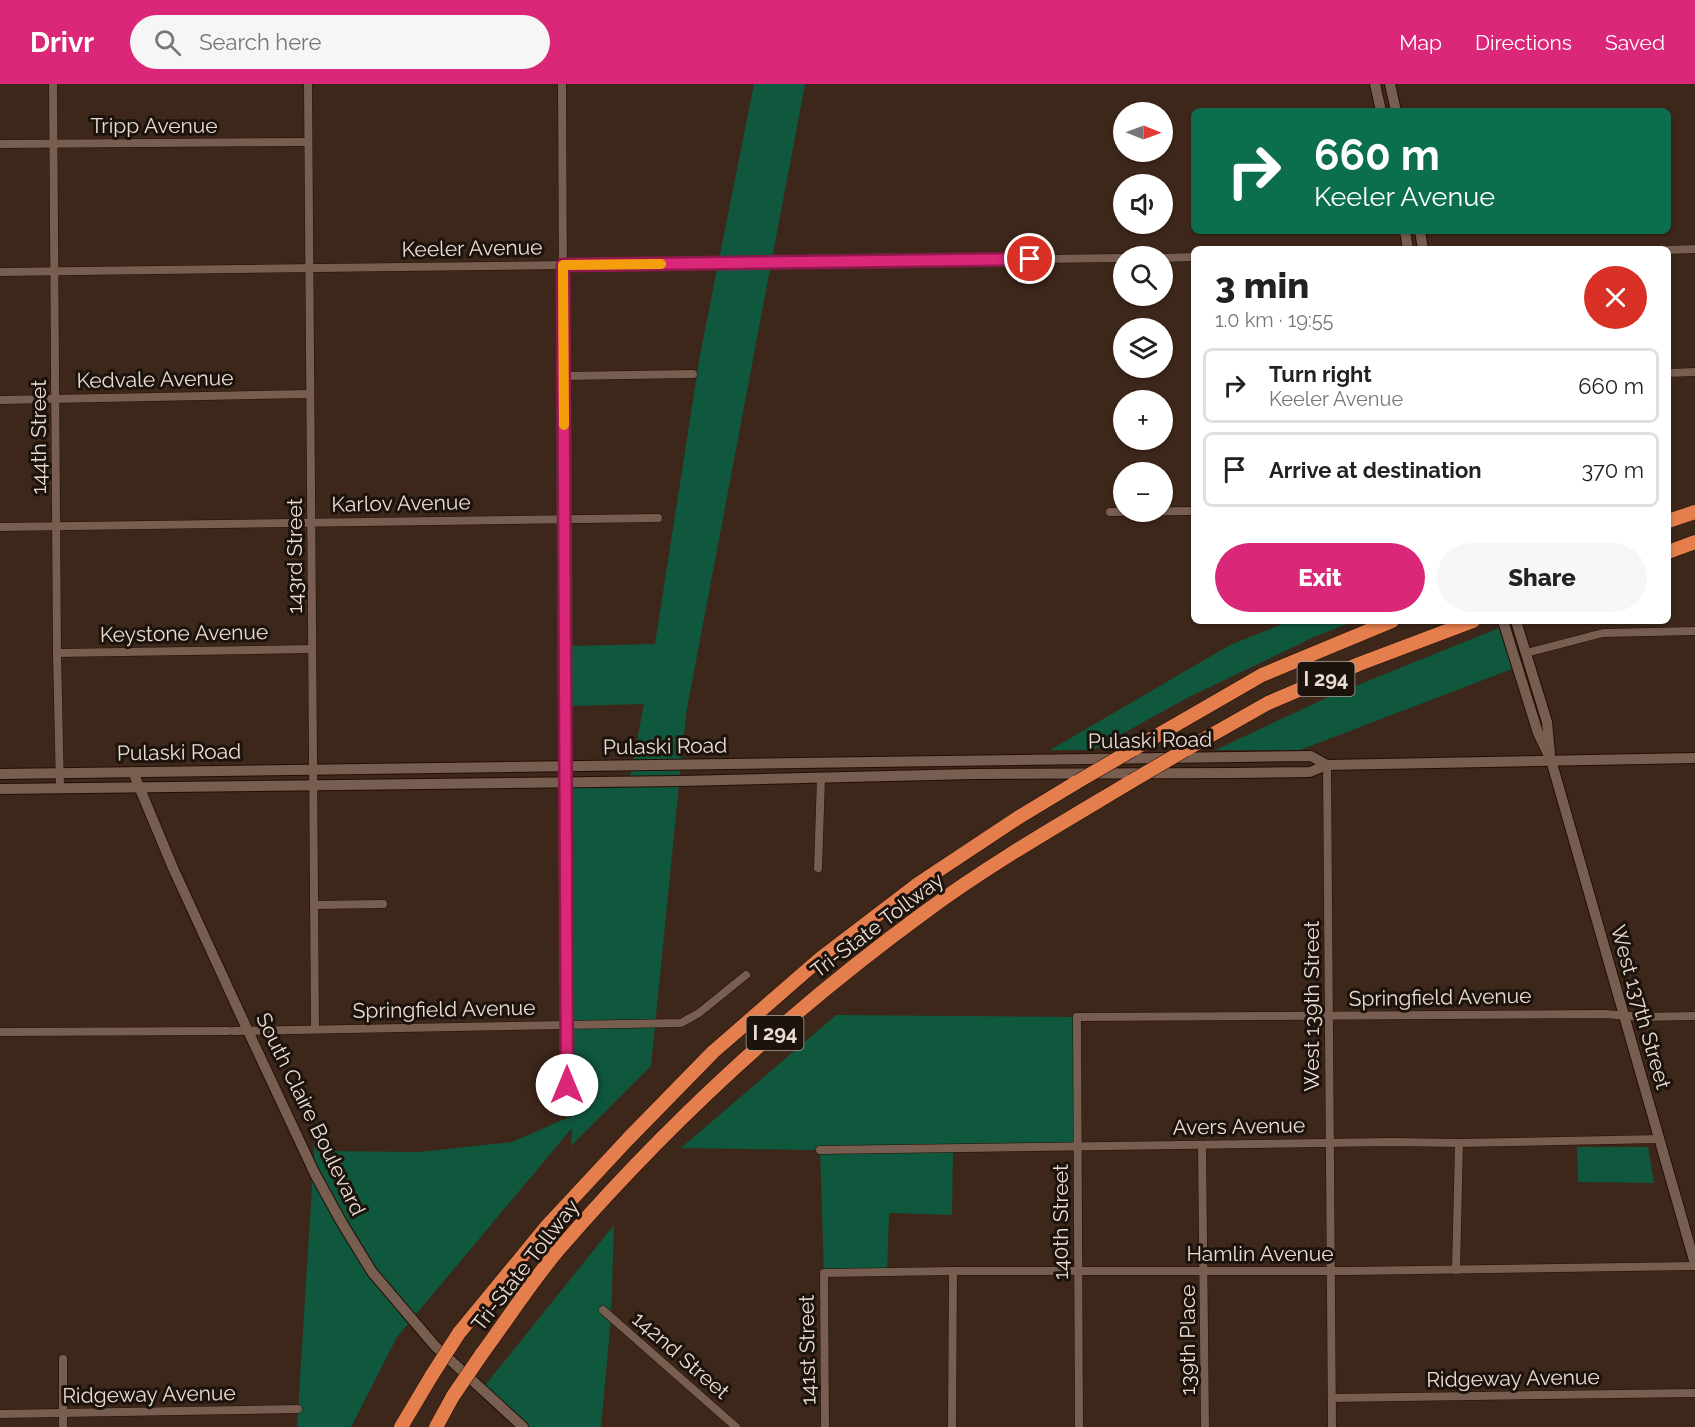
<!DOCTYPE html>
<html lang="en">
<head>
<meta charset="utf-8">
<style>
  :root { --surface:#fff; --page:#f6f6f6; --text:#222; --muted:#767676; --line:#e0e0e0; --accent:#db2777 }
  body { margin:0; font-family:Raleway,sans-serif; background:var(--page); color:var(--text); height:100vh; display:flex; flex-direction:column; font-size:22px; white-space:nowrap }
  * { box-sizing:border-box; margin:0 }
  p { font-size:20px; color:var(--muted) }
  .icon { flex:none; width:33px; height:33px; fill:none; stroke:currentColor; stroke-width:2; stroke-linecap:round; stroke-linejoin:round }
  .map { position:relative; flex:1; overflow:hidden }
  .panel { position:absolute; left:1191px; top:162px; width:480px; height:378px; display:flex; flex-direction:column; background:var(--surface); border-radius:9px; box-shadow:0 2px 4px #0004 }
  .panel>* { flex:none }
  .banner { position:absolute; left:1191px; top:24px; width:480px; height:126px; border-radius:9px; box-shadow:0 2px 4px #0004; background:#0b6e4f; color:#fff; overflow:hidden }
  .needle { width:39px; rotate:91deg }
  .buttons { position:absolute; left:1113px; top:18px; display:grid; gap:12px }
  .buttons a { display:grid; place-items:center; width:60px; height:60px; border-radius:50%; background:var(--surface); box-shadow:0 2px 4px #0004; font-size:30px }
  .pin { position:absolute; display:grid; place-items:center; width:51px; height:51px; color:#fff; margin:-26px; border:3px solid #fff; border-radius:50%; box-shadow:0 2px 6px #0007 }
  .me { position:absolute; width:66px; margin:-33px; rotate:0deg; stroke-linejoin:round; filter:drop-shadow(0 0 4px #0008) }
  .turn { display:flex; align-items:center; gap:21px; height:126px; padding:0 24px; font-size:27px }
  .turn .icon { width:78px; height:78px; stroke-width:2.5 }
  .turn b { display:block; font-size:42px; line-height:51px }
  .round { display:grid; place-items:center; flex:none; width:63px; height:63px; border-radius:32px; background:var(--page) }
  .head { display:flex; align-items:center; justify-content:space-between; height:102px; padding:0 24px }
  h1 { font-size:36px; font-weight:800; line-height:45px }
  .cta { display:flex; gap:12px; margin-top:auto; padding:12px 24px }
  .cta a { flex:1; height:69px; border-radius:36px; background:var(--accent); color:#fff; font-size:24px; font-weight:800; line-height:69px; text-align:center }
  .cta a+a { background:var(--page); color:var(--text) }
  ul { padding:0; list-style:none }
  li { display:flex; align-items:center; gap:18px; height:75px; margin:0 12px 9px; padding:0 12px; border:3px solid var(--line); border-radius:9px }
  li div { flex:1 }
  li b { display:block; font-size:22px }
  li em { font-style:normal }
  header { display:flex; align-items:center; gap:36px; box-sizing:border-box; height:84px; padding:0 30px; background:var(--accent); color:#fff }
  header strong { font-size:28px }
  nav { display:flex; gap:33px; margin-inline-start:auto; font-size:21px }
  .search { width:420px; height:54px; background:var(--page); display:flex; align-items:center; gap:15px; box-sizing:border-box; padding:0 21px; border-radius:33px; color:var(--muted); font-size:22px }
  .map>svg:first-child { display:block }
  .green { fill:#0f583e }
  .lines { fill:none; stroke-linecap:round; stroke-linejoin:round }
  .street-casing { stroke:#230f04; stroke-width:9 }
  .secondary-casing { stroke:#230f04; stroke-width:12 }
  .highway-casing { stroke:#230f04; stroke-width:15 }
  .street { stroke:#775e50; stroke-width:8 }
  .secondary { stroke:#775e50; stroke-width:10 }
  .highway { stroke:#e47f4d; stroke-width:14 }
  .highway-bridge-casing { stroke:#230f04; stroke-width:15; stroke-linecap:butt }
  .highway-bridge { stroke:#e47f4d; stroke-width:14 }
  .route-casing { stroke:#8e194d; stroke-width:15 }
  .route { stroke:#db2777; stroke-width:10 }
  .slow { stroke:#f59e0b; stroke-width:10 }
  .labels { text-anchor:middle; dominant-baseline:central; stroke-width:6; stroke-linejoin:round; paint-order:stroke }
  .shield { fill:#1c130d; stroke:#aca098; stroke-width:1.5 }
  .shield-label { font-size:20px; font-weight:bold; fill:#eadcd3 }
  .street-label { font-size:21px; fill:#eadcd3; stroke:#1c130d }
</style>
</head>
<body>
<header>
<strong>Drivr</strong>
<div class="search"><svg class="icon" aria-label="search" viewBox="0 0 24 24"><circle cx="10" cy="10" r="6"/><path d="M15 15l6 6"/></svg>Search here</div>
<nav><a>Map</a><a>Directions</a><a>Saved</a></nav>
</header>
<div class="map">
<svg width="1695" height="1343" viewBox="0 0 1695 1343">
  <rect width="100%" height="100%" fill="#3d271a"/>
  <g class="green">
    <polygon points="754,0 805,0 686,630 651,982 571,1062 572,1044 397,1253 351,1343 297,1343 316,1037 326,1067 419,1068 512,1058 574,1031 573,704 628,703 644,620 570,622 570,562 655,560 700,271"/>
    <polygon points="1290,537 1354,537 1314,553 1187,614 1093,666 1050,666 1230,561"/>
    <polygon points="1499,544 1512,585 1300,666 1215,666 1333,611"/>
    <polygon points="836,931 1077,933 1078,1063 953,1064 952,1131 889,1129 887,1188 824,1189 820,1066 681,1064"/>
    <polygon points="1577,1063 1648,1063 1654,1099 1578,1098"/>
    <polygon points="614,1141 611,1234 601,1343 523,1343 482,1305"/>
  </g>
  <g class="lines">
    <defs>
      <g id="street">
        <polyline points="53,0 57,569 60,705"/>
        <polyline points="308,0 315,944"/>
        <polyline points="562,0 567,1001"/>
        <polyline points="0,60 308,58"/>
        <polyline points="1668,166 1695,165"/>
        <polyline points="1162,174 1194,173"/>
        <polyline points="0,188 1124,174"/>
        <polyline points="1668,289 1695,288"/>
        <polyline points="563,292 693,290"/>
        <polyline points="0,316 310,310"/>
        <polyline points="1110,428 1194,427"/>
        <polyline points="0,443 658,434"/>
        <polyline points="57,569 312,565"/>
        <polyline points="1526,569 1603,549 1695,547"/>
        <polyline points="1327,681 1332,1343"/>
        <polyline points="818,784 821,694"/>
        <polyline points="314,821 383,820"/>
        <polyline points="234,947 681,939 699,929 746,891"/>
        <polyline points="0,948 229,947"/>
        <polyline points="1202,1061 1205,1343"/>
        <polyline points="820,1066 1392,1058 1459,1059 1659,1055"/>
        <polyline points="1456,1186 1459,1059"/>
        <polyline points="603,1226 736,1343"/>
        <polyline points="1332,1314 1695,1309"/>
        <polyline points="0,1330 298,1325"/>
        <polyline points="63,1343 63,1275"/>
        <polyline points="825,1343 824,1189 953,1187 1348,1187 1695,1182"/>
        <polyline points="952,1343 953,1187"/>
        <polyline points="1079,1343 1077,933 1605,930 1641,933 1695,932"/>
      </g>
      <g id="secondary">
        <polyline points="1375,0 1381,27"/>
        <polyline points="1390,0 1396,27"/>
        <polyline points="1405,147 1408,165"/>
        <polyline points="1420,147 1423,165"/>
        <polyline points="1503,537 1538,649 1551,676 1695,1180"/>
        <polyline points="1516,537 1547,638 1550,670"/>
        <polyline points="133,688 173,784 248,947 315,1090 342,1139 372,1188 435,1262 523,1343"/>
        <polyline points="0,690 1311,672 1327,681"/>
        <polyline points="0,705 682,697 973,690 1236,689 1310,688 1327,681 1695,674"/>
      </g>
      <g id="highway">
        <polyline points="1668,437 1695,428"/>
        <polyline points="1668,468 1695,458"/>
        <polyline points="1132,666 1262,591 1392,537"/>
        <polyline points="1185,666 1268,619 1359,580 1473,537"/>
        <polyline points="459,1249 547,1142 628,1055 713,968 821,874 918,800 1019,733 1077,698"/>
        <path d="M 481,1271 C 507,1236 531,1198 559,1165 C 668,1039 791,926 925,828 C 990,780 1062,739 1132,697"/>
        <polyline points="401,1343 432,1291"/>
        <polyline points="436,1343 453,1312"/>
      </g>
    </defs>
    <use href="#street" class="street-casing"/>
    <use href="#secondary" class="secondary-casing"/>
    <use href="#highway" class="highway-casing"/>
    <use href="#street" class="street"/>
    <use href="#secondary" class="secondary"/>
    <use href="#highway" class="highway"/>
    <defs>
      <g id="highway-bridge">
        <polyline points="1132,697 1185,666"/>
        <polyline points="1077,698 1132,666"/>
        <polyline points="432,1291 459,1249"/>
        <polyline points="453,1312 481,1271"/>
      </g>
    </defs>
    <use href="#highway-bridge" class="highway-bridge-casing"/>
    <use href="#highway-bridge" class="highway-bridge"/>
  </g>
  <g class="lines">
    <defs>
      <polyline id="route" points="567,1001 563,181 1030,175"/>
    </defs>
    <use href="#route" class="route-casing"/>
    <use href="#route" class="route"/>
    <polyline class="slow" points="564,341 563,181 661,180"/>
  </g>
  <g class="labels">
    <g class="shield">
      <rect x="1297.5" y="578" width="57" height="34" rx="4.5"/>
      <rect x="746.5" y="932" width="57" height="34" rx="4.5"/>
    </g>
    <g class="shield-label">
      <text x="1326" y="595">I 294</text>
      <text x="775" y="949">I 294</text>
    </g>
    <g class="street-label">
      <text x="154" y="41">Tripp Avenue</text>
      <text transform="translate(472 164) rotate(-1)">Keeler Avenue</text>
      <text transform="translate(155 295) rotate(-1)">Kedvale Avenue</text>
      <text transform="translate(38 353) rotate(-90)">144th Street</text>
      <text transform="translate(401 419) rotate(-1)">Karlov Avenue</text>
      <text transform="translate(294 472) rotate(-90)">143rd Street</text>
      <text transform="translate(184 549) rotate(-1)">Keystone Avenue</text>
      <text transform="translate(1150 656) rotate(-1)">Pulaski Road</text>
      <text transform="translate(665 662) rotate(-1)">Pulaski Road</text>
      <text transform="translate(179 668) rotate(-1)">Pulaski Road</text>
      <text transform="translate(877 841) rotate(-37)">Tri-State Tollway</text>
      <text transform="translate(1440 913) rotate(-1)">Springfield Avenue</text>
      <text transform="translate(1311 922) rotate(-90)">West 139th Street</text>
      <text transform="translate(1641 923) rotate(74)">West 137th Street</text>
      <text transform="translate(444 925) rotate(-1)">Springfield Avenue</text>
      <text transform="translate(311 1030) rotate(64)">South Claire Boulevard</text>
      <text transform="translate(1239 1042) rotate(-1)">Avers Avenue</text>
      <text transform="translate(1060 1138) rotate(-90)">140th Street</text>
      <text x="1260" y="1169">Hamlin Avenue</text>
      <text transform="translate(525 1181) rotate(-52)">Tri-State Tollway</text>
      <text transform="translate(1187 1256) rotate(-90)">139th Place</text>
      <text transform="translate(807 1266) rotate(-91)">141st Street</text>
      <text transform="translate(681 1271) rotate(41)">142nd Street</text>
      <text transform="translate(1513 1294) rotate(-1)">Ridgeway Avenue</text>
      <text transform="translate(149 1310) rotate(-1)">Ridgeway Avenue</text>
    </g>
  </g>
</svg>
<div class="buttons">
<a><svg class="needle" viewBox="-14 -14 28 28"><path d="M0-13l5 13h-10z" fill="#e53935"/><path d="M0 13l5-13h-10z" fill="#767676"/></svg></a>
<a><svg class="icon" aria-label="sound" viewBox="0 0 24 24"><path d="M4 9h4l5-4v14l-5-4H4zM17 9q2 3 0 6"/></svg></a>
<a><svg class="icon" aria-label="search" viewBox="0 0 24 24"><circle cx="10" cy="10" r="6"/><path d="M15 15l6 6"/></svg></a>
<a><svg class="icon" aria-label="layers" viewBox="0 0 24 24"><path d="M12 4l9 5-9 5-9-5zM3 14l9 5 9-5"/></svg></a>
<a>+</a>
<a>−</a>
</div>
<div class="pin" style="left:1030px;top:175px;background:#d93025"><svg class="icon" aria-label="arrive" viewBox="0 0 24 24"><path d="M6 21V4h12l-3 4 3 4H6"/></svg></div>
<svg class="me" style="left:567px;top:1001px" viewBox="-20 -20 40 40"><circle r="19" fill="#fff"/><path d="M0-13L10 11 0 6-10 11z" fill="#db2777"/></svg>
<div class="banner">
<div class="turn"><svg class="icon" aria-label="right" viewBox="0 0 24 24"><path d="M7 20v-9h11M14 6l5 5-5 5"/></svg><div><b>660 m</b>Keeler Avenue</div></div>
</div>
<section class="panel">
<div class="head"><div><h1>3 min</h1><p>1.0 km · 19:55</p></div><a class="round" style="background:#d93025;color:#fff"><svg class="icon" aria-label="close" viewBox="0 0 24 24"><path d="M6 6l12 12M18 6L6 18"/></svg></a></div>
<ul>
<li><svg class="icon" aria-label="right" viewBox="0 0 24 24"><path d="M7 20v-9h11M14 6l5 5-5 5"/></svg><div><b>Turn right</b><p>Keeler Avenue</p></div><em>660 m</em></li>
<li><svg class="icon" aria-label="arrive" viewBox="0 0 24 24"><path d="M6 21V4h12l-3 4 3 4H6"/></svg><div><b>Arrive at destination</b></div><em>370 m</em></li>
</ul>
<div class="cta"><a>Exit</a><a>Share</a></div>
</section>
</div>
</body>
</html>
